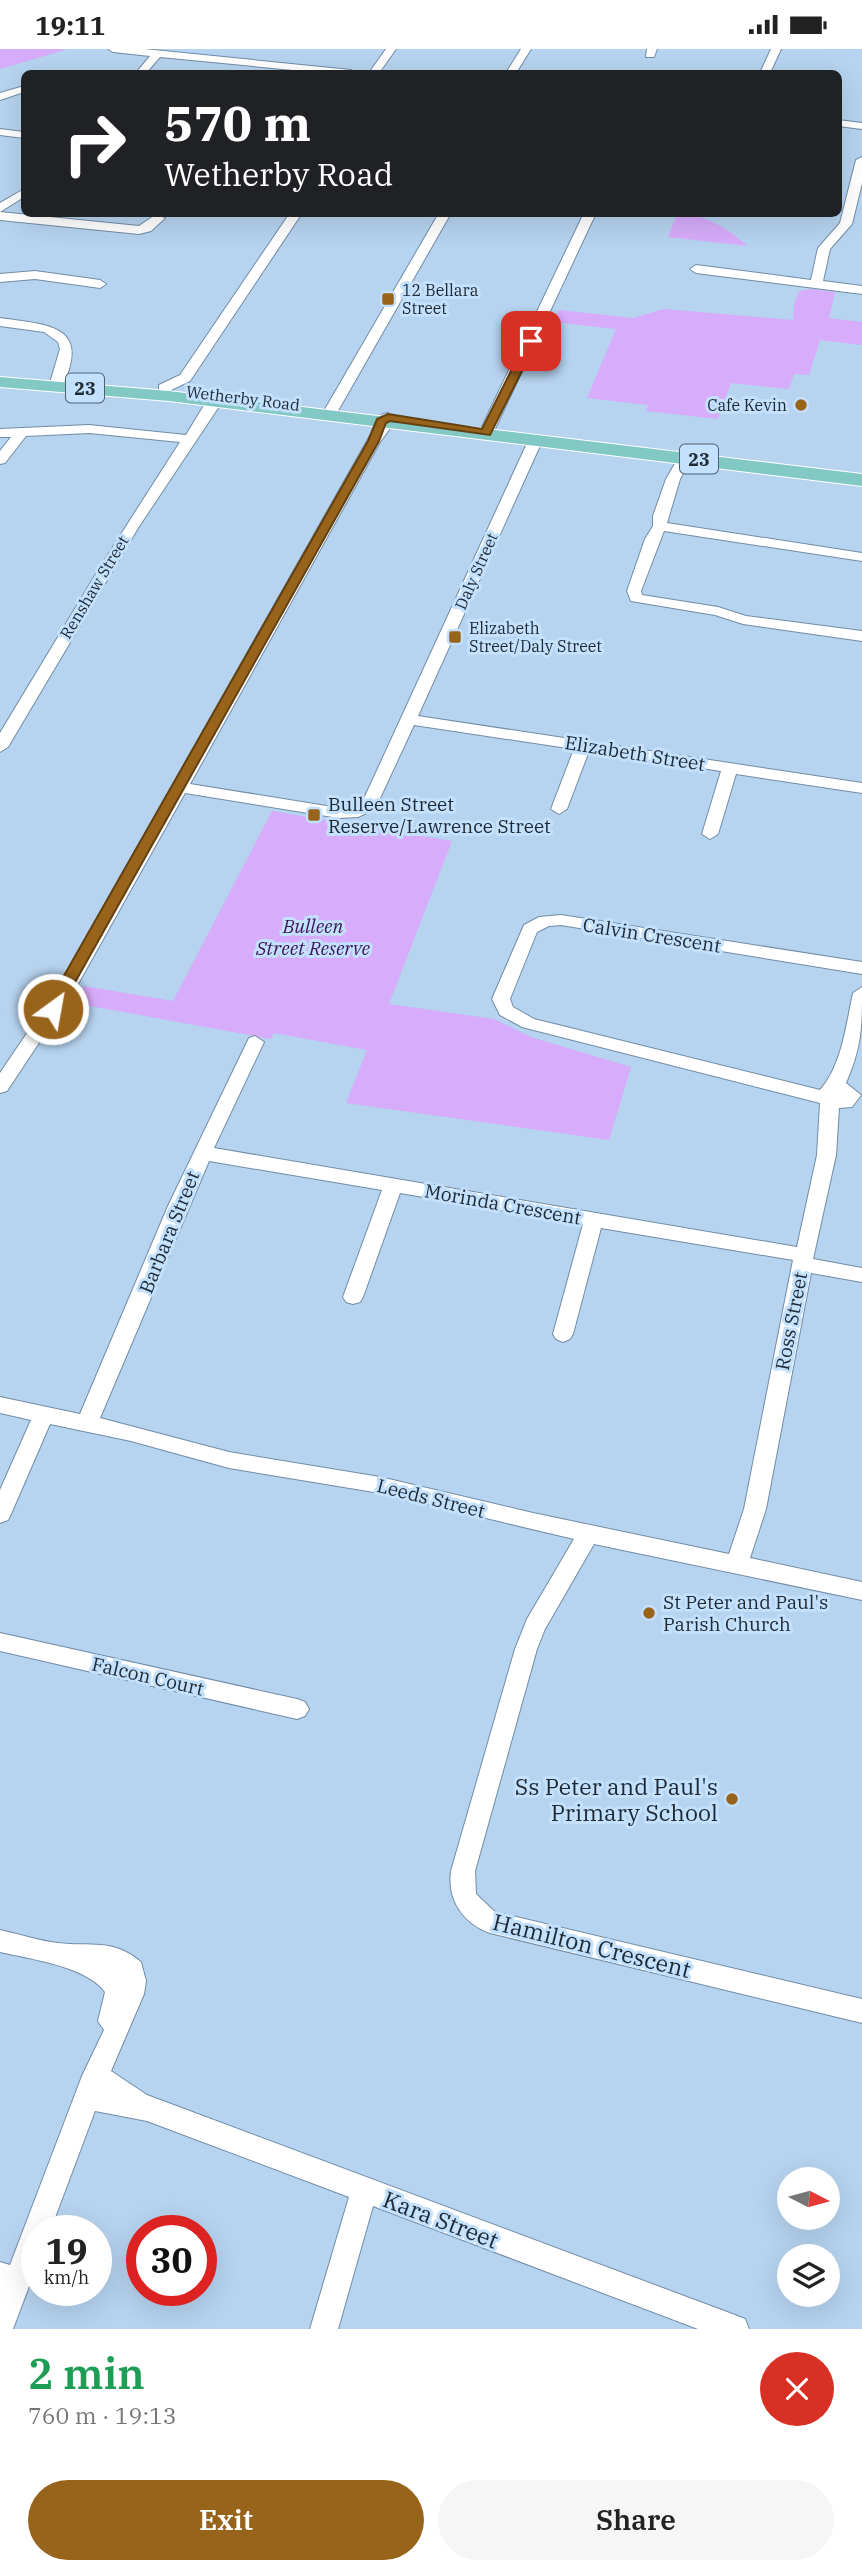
<!DOCTYPE html>
<html lang="en">
<head>
<meta charset="utf-8">
<style>
  :root { --surface:#fff; --page:#f6f6f6; --text:#222; --muted:#767676; --accent:#98631a }
  body { margin:0; font-family:"IBM Plex Serif",serif; background:var(--page); color:var(--text); height:100vh; display:flex; flex-direction:column; font-size:26px; white-space:nowrap }
  * { box-sizing:border-box; margin:0 }
  p { font-size:23px; color:var(--muted) }
  .icon { flex:none; width:38px; height:38px; fill:none; stroke:currentColor; stroke-width:2; stroke-linecap:round; stroke-linejoin:round }
  .map { position:relative; height:2280px; overflow:hidden }
  .details { display:flex; flex-direction:column; background:var(--surface); flex:1 }
  .details>* { flex:none }
  .banner { position:absolute; left:21px; top:21px; width:821px; height:147px; border-radius:10px; box-shadow:0 7px 28px #0002; background:#202124; color:#fff; overflow:hidden }
  .needle { width:46px; rotate:96deg }
  .controls { position:absolute; left:777px; top:2118px; display:grid; gap:14px }
  .controls a { display:grid; place-items:center; width:63px; height:63px; border-radius:50%; background:var(--surface); box-shadow:0 7px 28px #0002; font-size:35px }
  .speed { position:absolute; left:21px; top:2166px; display:flex; gap:14px; font-size:35px; font-weight:700; text-align:center }
  .speed>* { display:grid; place-content:center; width:91px; height:91px; border-radius:50%; background:var(--surface); box-shadow:0 7px 28px #0002; line-height:1 }
  .speed small { font-size:18px; font-weight:400 }
  .speed .limit { border:10px solid #d22; background:#fff; color:#111 }
  .pin { position:absolute; display:grid; place-items:center; width:60px; height:60px; color:#fff; margin:-30px; border-radius:14px; box-shadow:0 4px 10px #0006 }
  .me { position:absolute; width:77px; margin:-38px; rotate:32deg; stroke-linejoin:round; filter:drop-shadow(0 0 5px #0008) }
  .turn { display:flex; align-items:center; gap:24px; height:147px; padding:0 28px; font-size:32px }
  .turn .icon { width:91px; height:91px; stroke-width:2.5 }
  .turn b { display:block; font-size:49px; line-height:60px }
  .round { display:grid; place-items:center; flex:none; width:74px; height:74px; border-radius:37px; background:var(--page) }
  .head { display:flex; align-items:center; justify-content:space-between; height:119px; padding:0 28px }
  h1 { font-size:42px; font-weight:600; line-height:52px; color:#1e9e55 }
  .action { display:flex; gap:14px; margin-top:auto; padding:14px 28px }
  .action a { flex:1; height:80px; border-radius:42px; background:var(--accent); color:#fff; font-size:28px; font-weight:600; line-height:80px; text-align:center }
  .action a+a { background:var(--page); color:var(--text) }
  .status { display:flex; justify-content:space-between; align-items:center; height:49px; padding:0 35px; background:var(--surface); direction:ltr }
  .status svg { height:19px; fill:currentColor }
  .map>svg:first-child { display:block }
  .green { fill:#d7acfa }
  .lines { fill:none; stroke-linecap:round; stroke-linejoin:round }
  .minor-casing { stroke:#718ca6; stroke-width:2 }
  .major-casing { stroke:#fff; stroke-width:2 }
  .minor { fill:#fff; fill-rule:evenodd }
  .major { fill:#82c9c5; fill-rule:evenodd }
  .route { fill:#98631a; stroke:#634011; stroke-width:2 }
  .poi-dot { fill:#98631a; stroke:#c3e0fd; stroke-width:2.5 }
  .labels { text-anchor:middle; dominant-baseline:central; stroke-width:6; stroke-linejoin:round; paint-order:stroke }
  .far-poi-label { font-size:16px; fill:#1e2934; stroke:#c3e0fd; text-anchor:start }
  .far-street-label { font-size:16px; fill:#1e2934; stroke:#c3e0fd }
  .shield { fill:#c3e0fd; stroke:#506070; stroke-width:2 }
  .shield-label { font-size:18px; font-weight:bold; fill:#1e2934 }
  .street-label { font-size:19px; fill:#1e2934; stroke:#c3e0fd }
  .poi-label { font-size:19px; fill:#1e2934; stroke:#c3e0fd; text-anchor:start }
  .park-label { font-size:19px; font-style:italic; fill:#3f155a; stroke:#c3e0fd }
  .near-poi-label { font-size:23px; fill:#1e2934; stroke:#c3e0fd; text-anchor:end }
  .near-street-label { font-size:23px; fill:#1e2934; stroke:#c3e0fd }
</style>
</head>
<body>
<div class="status"><b>19:11</b><svg viewBox="0 0 49 12"><path d="M0 12V9h3v3zM5 12V6h3v6zM10 12V3h3v9zM15 12V0h3v12zM26 1h20v11H26zM47 4h2v5h-2z"/></svg></div>
<div class="map">
<svg width="862" height="2280" viewBox="0 0 862 2280">
  <rect width="100%" height="100%" fill="#b6d3ef"/>
  <g class="green">
    <polygon points="0,0 61,0 65,1 0,20"/>
    <path d="M 677,165 C 705,164 728,180 748,197 L 668,188 Z"/>
    <polygon points="812,240 835,243 829,269 862,273 862,296 820,291 809,326 794,325 789,340 731,334 718,370 646,362 648,356 587,349 616,280 553,273 559,261 633,269 664,260 793,271 794,255 799,242"/>
    <polygon points="272,762 452,792 389,955 494,970 531,988 631,1018 609,1091 346,1054 367,1001 274,984 271,990 74,954 84,937 173,952"/>
  </g>
  <g class="lines">
    <defs>
      <g id="minor">
        <polygon points="108,0 144,0 351,21 356,24 324,24 160,8 146,24 136,24 150,7 113,3"/>
        <polygon points="386,0 396,0 379,24 369,24"/>
        <polygon points="521,0 531,0 516,24 506,24"/>
        <polygon points="647,0 657,0 654,8 646,8"/>
        <polygon points="771,0 781,0 770,24 760,24"/>
        <polygon points="24,37 24,43 0,51 0,44"/>
        <polygon points="838,71 862,74 862,80 838,77"/>
        <polygon points="0,80 24,83 24,89 0,86"/>
        <polygon points="862,108 862,134 852,175 830,200 823,232 862,237 862,245 696,224 690,220 696,216 811,231 818,199 840,174 856,111"/>
        <polygon points="24,140 24,148 0,163 0,154"/>
        <polygon points="0,163 139,177 155,166 165,169 151,182 139,185 0,171"/>
        <polygon points="290,164 302,164 190,332 169,342 159,342 159,336 180,326"/>
        <polygon points="439,164 451,164 335,367 328,371 323,370 321,367"/>
        <polygon points="584,164 596,164 493,384 486,388 481,387 479,384"/>
        <polygon points="35,222 100,231 106,235 100,239 35,230 0,233 0,225"/>
        <path d="M 0,269 C 49,276 93,276 61,340 L 56,341 L 49,337 L 60,300 L 58,293 L 44,283 L 0,277 Z"/>
        <polygon points="217,342 224,346 218,359 138,479 8,698 0,703 0,684 102,515 180,393 89,384 26,387 5,414 0,415 0,402 11,388 0,388 0,380 89,376 186,386 212,343"/>
        <polygon points="388,364 395,368 394,374 380,393 190,735 339,759 355,758 362,754 529,390 536,386 543,390 418,667 862,734 862,744 736,725 718,785 710,790 702,785 721,722 589,702 567,760 559,765 551,760 574,700 414,676 375,760 358,768 339,769 185,744 78,935 7,1042 0,1044 0,1024 61,934 367,392 383,365"/>
        <polygon points="685,405 692,409 680,430 667,474 862,504 862,512 664,482 641,542 642,546 718,558 746,567 862,582 862,592 743,575 715,566 631,552 627,542 645,490 653,477 653,467 666,430 680,406"/>
        <path d="M 561,866 L 862,913 L 862,925 L 561,876 L 549,877 L 537,883 L 510,950 L 513,958 L 534,970 L 820,1041 C 842,1016 846,976 853,944 L 862,938 C 862,978 862,997 846,1034 L 861,1046 L 852,1058 L 839,1059 L 836,1106 L 813,1210 L 862,1219 L 862,1233 L 811,1224 L 766,1460 L 750,1509 L 862,1533 L 862,1551 L 594,1495 L 545,1580 L 537,1600 L 475,1822 L 476,1845 L 495,1863 L 862,1950 L 862,1974 L 490,1884 C 463,1874 447,1851 451,1822 L 515,1600 L 527,1570 L 574,1490 L 380,1444 L 229,1419 L 131,1392 L 50,1375 L 11,1465 L 8,1471 L 0,1474 L 0,1441 L 31,1371 L 0,1364 L 0,1348 L 80,1365 L 168,1157 L 249,989 L 255,987 L 264,993 L 214,1099 L 797,1198 L 817,1106 L 820,1054 L 522,978 L 500,966 L 492,950 L 524,876 L 539,868 ZM 209,1112 L 382,1141 L 343,1248 L 346,1253 L 353,1255 L 360,1253 L 363,1248 L 400,1144 L 583,1175 L 553,1285 L 556,1290 L 563,1293 L 570,1290 L 573,1285 L 601,1179 L 793,1211 L 744,1460 L 729,1505 L 533,1464 L 380,1428 L 229,1403 L 100,1369 Z"/>
        <polygon points="0,1584 297,1650 305,1653 309,1660 305,1667 297,1670 0,1602"/>
        <path d="M 0,1881 C 19,1885 39,1892 58,1894 C 90,1898 113,1889 141,1913 L 146,1932 L 144,1945 L 111,2022 L 147,2046 L 735,2266 L 745,2270 L 749,2280 L 698,2280 L 373,2157 L 338,2280 L 310,2280 L 349,2148 L 147,2072 L 95,2062 L 50,2182 L 37,2182 L 37,2216 L 13,2280 L 0,2280 L 0,2213 L 10,2216 L 82,2027 L 104,1981 L 98,1972 L 105,1943 C 86,1917 30,1910 0,1903 Z"/>
      </g>
      <polygon id="major" points="0,328 169,342 862,425 862,437 169,352 0,338"/>
    </defs>
    <use href="#minor" class="minor-casing"/>
    <use href="#major" class="major-casing"/>
    <use href="#minor" class="minor"/>
    <use href="#major" class="major"/>
  </g>
  <polygon class="route" points="531,288 537,292 490,386 390,372 386,374 379,392 60,960 58,963 48,963 45,960 368,392 377,370 388,365 482,380 526,292"/>
  <g class="poi-dot">
    <rect x="381" y="243" width="14" height="14" rx="3.5"/>
    <circle cx="801" cy="356" r="7"/>
    <rect x="448" y="581" width="14" height="14" rx="3.5"/>
    <rect x="307" y="759" width="14" height="14" rx="3.5"/>
    <circle cx="649" cy="1564" r="7"/>
    <circle cx="732" cy="1750" r="7"/>
  </g>
  <g class="labels">
    <g class="far-poi-label">
      <text x="402" y="241">12 Bellara<tspan x="402" dy="18">Street</tspan></text>
      <text x="787" y="356" text-anchor="end">Cafe Kevin</text>
      <text x="469" y="579">Elizabeth<tspan x="469" dy="18">Street/Daly Street</tspan></text>
    </g>
    <g class="far-street-label">
      <text transform="translate(243 349) rotate(7)">Wetherby Road</text>
      <text transform="translate(476 522) rotate(-66)">Daly Street</text>
      <text transform="translate(94 538) rotate(-59)">Renshaw Street</text>
    </g>
    <g class="shield">
      <rect x="66" y="324.5" width="38" height="29" rx="5"/>
      <rect x="680" y="395.5" width="38" height="29" rx="5"/>
    </g>
    <g class="shield-label">
      <text x="85" y="339">23</text>
      <text x="699" y="410">23</text>
    </g>
    <g class="street-label">
      <text transform="translate(635 704) rotate(9)">Elizabeth Street</text>
      <text transform="translate(652 886) rotate(9)">Calvin Crescent</text>
      <text transform="translate(503 1155) rotate(10)">Morinda Crescent</text>
      <text transform="translate(169 1183) rotate(-68)">Barbara Street</text>
      <text transform="translate(791 1272) rotate(-79)">Ross Street</text>
      <text transform="translate(431 1449) rotate(14)">Leeds Street</text>
      <text transform="translate(148 1627) rotate(13)">Falcon Court</text>
    </g>
    <g class="poi-label">
      <text x="328" y="755">Bulleen Street<tspan x="328" dy="22">Reserve/Lawrence Street</tspan></text>
      <text x="663" y="1553">St Peter and Paul's<tspan x="663" dy="22">Parish Church</tspan></text>
    </g>
    <g class="park-label">
      <text x="313" y="877">Bulleen<tspan x="313" dy="22">Street Reserve</tspan></text>
    </g>
    <g class="near-poi-label">
      <text x="718" y="1737">Ss Peter and Paul's<tspan x="718" dy="26">Primary School</tspan></text>
    </g>
    <g class="near-street-label">
      <text transform="translate(592 1896) rotate(14)">Hamilton Crescent</text>
      <text transform="translate(441 2170) rotate(21)">Kara Street</text>
    </g>
  </g>
</svg>
<div class="controls">
<a><svg class="needle" viewBox="-14 -14 28 28"><path d="M0-13l5 13h-10z" fill="#e53935"/><path d="M0 13l5-13h-10z" fill="#767676"/></svg></a>
<a><svg class="icon" aria-label="layers" viewBox="0 0 24 24"><path d="M12 4l9 5-9 5-9-5zM3 14l9 5 9-5"/></svg></a>
</div>
<div class="speed"><div>19<small>km/h</small></div><div class="limit">30</div></div>
<div class="pin" style="left:531px;top:292px;background:#d93025"><svg class="icon" aria-label="arrive" viewBox="0 0 24 24"><path d="M6 21V4h12l-3 4 3 4H6"/></svg></div>
<svg class="me" style="left:53px;top:960px" viewBox="-20 -20 40 40"><circle r="17" fill="#98631a" stroke="#fff" stroke-width="3"/><path d="M0-11L8 9 0 5-8 9z" fill="#fff"/></svg>
<div class="banner">
<div class="turn"><svg class="icon" aria-label="right" viewBox="0 0 24 24"><path d="M7 20v-9h11M14 6l5 5-5 5"/></svg><div><b>570 m</b>Wetherby Road</div></div>
</div>
</div>
<section class="details">
<div class="head"><div><h1>2 min</h1><p>760 m · 19:13</p></div><a class="round" style="background:#d93025;color:#fff"><svg class="icon" aria-label="close" viewBox="0 0 24 24"><path d="M6 6l12 12M18 6L6 18"/></svg></a></div>
<div class="action"><a>Exit</a><a>Share</a></div>
</section>
</body>
</html>
